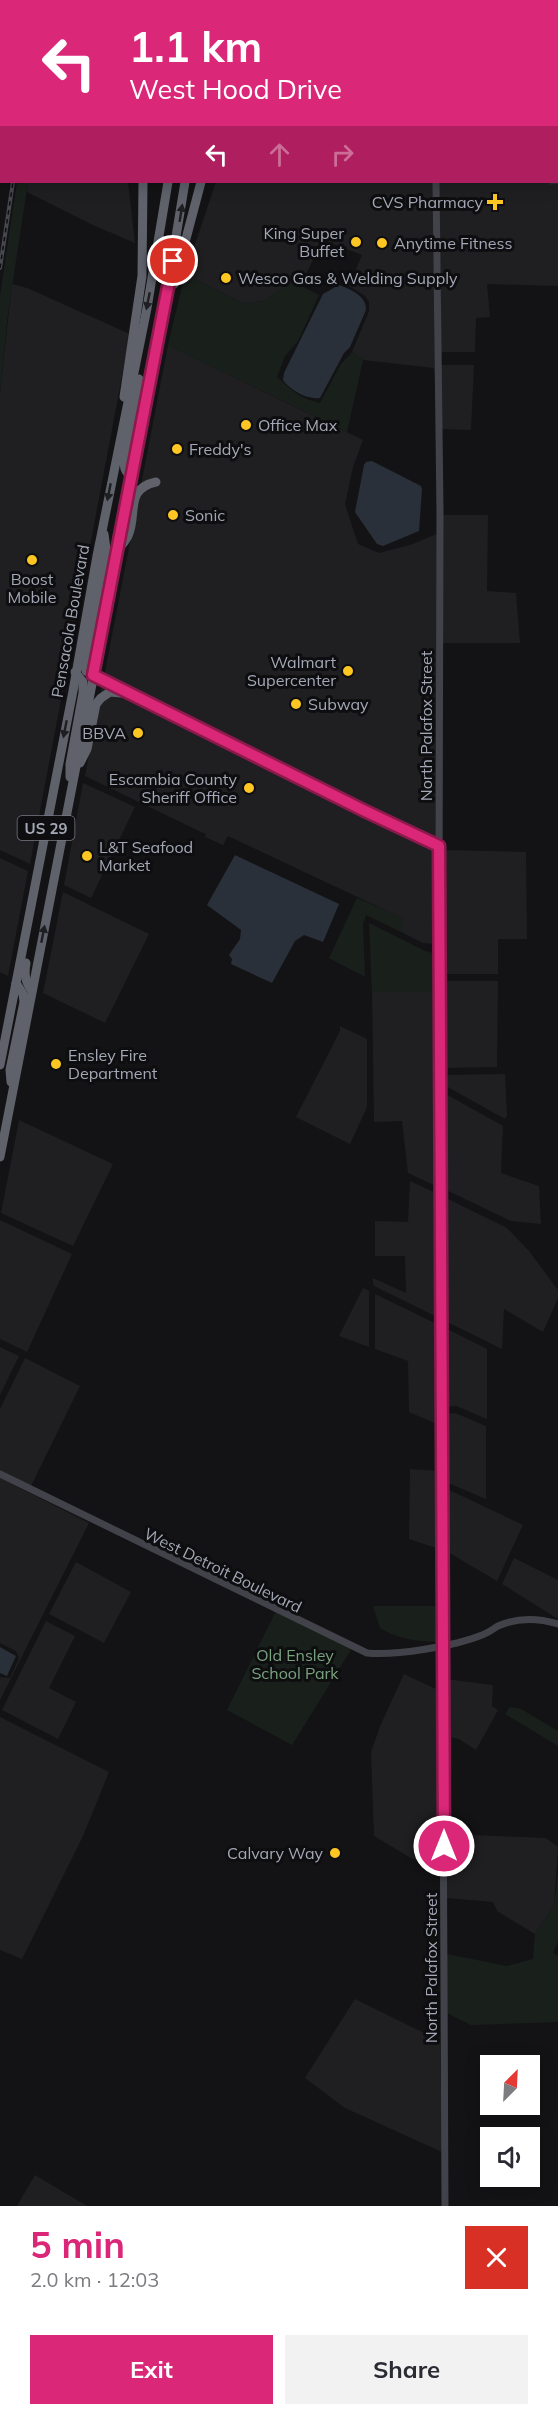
<!DOCTYPE html>
<html lang="en">
<head>
<meta charset="utf-8">
<style>
  :root { --surface:#fff; --page:#f2f2f3; --text:#2b2b33; --muted:#7c7c81; --accent:#db2777 }
  body { margin:0; font-family:Mulish,sans-serif; background:var(--page); color:var(--text); height:100vh; display:flex; flex-direction:column; font-size:22px; white-space:nowrap }
  * { box-sizing:border-box; margin:0 }
  p { font-size:20px; color:var(--muted) }
  .icon { flex:none; width:33px; height:33px; fill:none; stroke:currentColor; stroke-width:2; stroke-linecap:round; stroke-linejoin:round }
  .map { position:relative; height:2206px; overflow:hidden }
  .details { display:flex; flex-direction:column; background:var(--surface); flex:1 }
  .details>* { flex:none }
  .hud { position:absolute; left:0px; top:0px; width:558px; height:183px; box-shadow:0 3px 15px #0003; background:#db2777; color:#fff; overflow:hidden }
  .needle { width:39px; rotate:24deg }
  .tools { position:absolute; left:480px; top:2055px; display:grid; gap:12px }
  .tools a { display:grid; place-items:center; width:60px; height:60px; border-radius:0px; background:var(--surface); box-shadow:0 3px 15px #0003; font-size:30px }
  .pin { position:absolute; display:grid; place-items:center; width:51px; height:51px; color:#fff; margin:-26px; border:3px solid #fff; border-radius:50%; box-shadow:0 2px 6px #0007 }
  .me { position:absolute; width:66px; margin:-33px; rotate:0deg; stroke-linejoin:round; filter:drop-shadow(0 0 4px #0008) }
  .turn { display:flex; align-items:center; gap:21px; height:126px; padding:0 30px; font-size:27px }
  .turn .icon { width:78px; height:78px; stroke-width:2.5 }
  .turn b { display:block; font-size:42px; line-height:51px }
  .lanes { display:flex; align-items:center; height:57px; padding:0 30px; background:#0003; justify-content:center; gap:30px; direction:ltr }
  .lanes .off { opacity:.35 }
  .round { display:grid; place-items:center; flex:none; width:63px; height:63px; border-radius:0px; background:var(--page) }
  .head { display:flex; align-items:center; justify-content:space-between; height:102px; padding:0 30px }
  h1 { font-size:36px; font-weight:700; line-height:45px; color:var(--accent) }
  .primary-button { display:flex; gap:12px; margin-top:auto; padding:12px 30px }
  .primary-button a { flex:1; height:69px; border-radius:0px; background:var(--accent); color:#fff; font-size:24px; font-weight:700; line-height:69px; text-align:center }
  .primary-button a+a { background:var(--page); color:var(--text) }
  .map>svg:first-child { display:block }
  .built { fill:#1f1f22 }
  .green { fill:#19201b }
  .water { fill:#293039 }
  .lines { fill:none; stroke-linecap:round; stroke-linejoin:round }
  .stream { stroke:#293039; stroke-width:1.5 }
  .secondary { stroke:#42434a; stroke-width:7 }
  .primary { stroke:#505159; stroke-width:8 }
  .highway { stroke:#5f626b; stroke-width:9 }
  .rail-casing { stroke:#47484f; stroke-width:4 }
  .rail { stroke:#0e0e10; stroke-width:1.5; stroke-dasharray:4.5; stroke-linecap:butt }
  .highway-bridge { stroke:#5f626b; stroke-width:9 }
  .oneway { fill:#1e1f22 }
  .route-casing { stroke:#8e194d; stroke-width:15 }
  .route { stroke:#db2777; stroke-width:10 }
  .poi-dot { fill:#fdc623; stroke:#0e0e10; stroke-width:2 }
  .labels { text-anchor:middle; dominant-baseline:central; stroke-width:6; stroke-linejoin:round; paint-order:stroke }
  .shield { fill:#0e0e10; stroke:#777a84; stroke-width:1.5 }
  .shield-label { font-size:15px; font-weight:bold; fill:#a4a8b6 }
  .poi-label { font-size:16px; fill:#a4a8b6; stroke:#0e0e10; text-anchor:start }
  .street-label { font-size:16px; fill:#a4a8b6; stroke:#0e0e10 }
  .park-label { font-size:16px; fill:#79a37f; stroke:#0e0e10 }
</style>
</head>
<body>
<div class="map">
<svg width="558" height="2206" viewBox="0 0 558 2206">
  <rect width="100%" height="100%" fill="#131315"/>
  <g class="built">
    <rect x="272" y="0" width="162" height="1"/>
    <polygon points="440,0 558,0 558,145 556,2"/>
    <polygon points="558,181 558,286 487,284 490,317 476,318 475,352 441,352 439,182"/>
    <polygon points="28,182 128,182 135,243 93,225 27,192"/>
    <polygon points="216,182 433,182 435,381 434,368 363,360 352,352 369,311 369,302 365,296 349,286 362,255 323,240 304,278 290,282 264,301 244,304 185,274"/>
    <polygon points="12,284 27,288 130,334 30,864 0,850 0,392"/>
    <polygon points="168,345 363,440 353,467 345,504 358,544 379,553 410,545 437,534 436,840 104,677"/>
    <polygon points="441,365 474,365 471,430 441,429"/>
    <polygon points="443,515 488,515 487,591 516,593 520,643 443,643"/>
    <polygon points="102,684 436,848 437,944 423,943 403,933 402,918 228,836 223,845 205,837 206,834 201,832 85,776"/>
    <polygon points="83,783 135,807 91,898 64,885"/>
    <polygon points="442,850 526,852 527,939 498,939 498,974 444,974"/>
    <polygon points="0,858 28,871 8,976 0,972"/>
    <polygon points="63,892 149,934 105,1023 43,993"/>
    <polygon points="444,981 498,981 497,1067 444,1068"/>
    <polygon points="372,992 438,992 438,1187 408,1173 402,1121 374,1122"/>
    <polygon points="340,1026 367,1039 367,1107 350,1144 296,1117 340,1031"/>
    <polygon points="505,1074 507,1116 505,1119 444,1085 444,1075"/>
    <polygon points="444,1093 503,1126 501,1173 539,1186 541,1224 511,1221 444,1189"/>
    <polygon points="19,1120 113,1164 73,1246 1,1213"/>
    <polygon points="410,1181 438,1194 439,1318 374,1286 373,1282 373,1278 406,1293 405,1256 375,1256 375,1221 408,1222"/>
    <polygon points="444,1197 507,1228 529,1251 558,1290 558,1298 543,1332 504,1309 502,1349 445,1321"/>
    <polygon points="0,1220 72,1254 27,1352 0,1339"/>
    <polygon points="363,1288 369,1291 369,1347 339,1336"/>
    <polygon points="375,1294 439,1325 439,1425 409,1412 408,1361 375,1349"/>
    <polygon points="445,1328 487,1349 487,1419 456,1406 445,1407"/>
    <polygon points="0,1347 19,1356 0,1395"/>
    <polygon points="25,1358 80,1386 31,1486 0,1470 0,1409"/>
    <polygon points="455,1413 486,1426 486,1499 446,1482 445,1414"/>
    <polygon points="410,1469 439,1471 439,1549 409,1539"/>
    <polygon points="0,1478 89,1523 0,1700 0,1677 10,1678 19,1658 16,1651 0,1643"/>
    <polygon points="445,1488 523,1525 497,1581 446,1551"/>
    <polygon points="514,1558 558,1580 558,1619 502,1584"/>
    <polygon points="76,1562 131,1592 104,1643 49,1614"/>
    <polygon points="46,1621 75,1636 49,1688 76,1702 58,1739 2,1710"/>
    <polygon points="404,1674 440,1691 441,1876 374,1836 371,1752 381,1724"/>
    <polygon points="446,1679 493,1685 492,1706 498,1710 476,1750 459,1739 446,1736"/>
    <polygon points="0,1717 109,1772 83,1836 22,1959 0,1950"/>
    <polygon points="447,1834 546,1838 558,1847 554,1906 535,1934 497,1911 493,1902 447,1898"/>
    <polygon points="355,1999 426,2034 440,2038 442,2152 345,2108 305,2078"/>
    <polygon points="35,2175 55,2187 87,2206 17,2206"/>
  </g>
  <g class="green">
    <polygon points="17,182 28,182 8,313 0,392 0,436 0,296"/>
    <path d="M 185,274 L 244,304 L 264,301 L 290,282 L 304,278 L 301,286 L 319,295 L 298,341 L 285,356 L 277,377 C 294,392 297,397 320,403 L 341,364 L 352,352 L 363,360 L 347,432 L 168,345 Z"/>
    <polygon points="357,898 403,918 403,933 366,915 363,924 365,977 329,958"/>
    <polygon points="369,923 425,951 437,954 438,992 372,992"/>
    <path d="M 373,1606 L 440,1606 L 440,1642 C 417,1641 400,1640 380,1628 Z"/>
    <polygon points="276,1611 352,1648 292,1745 227,1710"/>
    <polygon points="510,1707 521,1709 558,1731 558,1746 505,1714"/>
    <polygon points="558,1873 558,1941 553,1953 558,1956 558,2022 471,2025 447,2013 447,1954 507,1966 533,1959 535,1934 554,1906"/>
  </g>
  <g class="water">
    <path d="M 339,285 C 350,289 367,296 366,310 L 350,347 L 344,353 L 320,398 C 307,400 290,390 283,380 L 284,373 L 323,294 Z"/>
    <polygon points="372,461 421,486 422,489 419,531 383,546 377,544 355,512 364,465 366,462"/>
    <polygon points="235,855 339,904 323,942 304,935 295,941 272,983 231,964 232,959 229,955 240,939 241,930 207,905"/>
    <polygon points="0,1647 16,1656 7,1676 0,1673"/>
  </g>
  <g class="lines">
    <polyline class="stream" points="550,184 558,183"/>
    <g class="secondary">
      <polyline points="437,0 437,2"/>
      <polyline points="436,182 440,512 439,884 445,2206"/>
      <polyline points="90,675 439,846"/>
      <path d="M 0,1474 L 367,1653 C 395,1656 455,1646 482,1635 C 488,1633 493,1629 498,1626 C 518,1617 538,1618 558,1624"/>
    </g>
    <g class="primary">
      <polyline points="210,0 217,2"/>
      <polyline points="556,153 558,153"/>
      <polyline points="556,167 558,165"/>
    </g>
    <g class="highway">
      <polyline points="253,0 256,2"/>
      <polyline points="145,2 145,0"/>
      <polyline points="179,2 179,0"/>
      <polyline points="226,2 227,0"/>
      <polyline points="174,284 201,182"/>
      <polyline points="124,397 142,276 143,182"/>
      <path d="M 132,477 C 124,472 124,466 124,458 L 139,379"/>
      <path d="M 119,548 C 122,545 126,540 128,536 C 138,514 124,489 156,482"/>
      <polyline points="93,675 86,671 84,663 106,549 104,534"/>
      <polyline points="80,763 87,749 96,704 101,698 110,692 132,694"/>
      <polyline points="70,777 70,764 83,693 83,682 75,672"/>
      <path d="M 26,963 C 24,975 25,981 32,991"/>
      <polyline points="0,1065 73,691 97,556 147,308 168,182"/>
      <polyline points="11,1082 10,1070 24,1002 23,994 16,983"/>
      <polyline points="0,1157 158,345 185,182"/>
    </g>
    <defs>
      <g id="rail">
        <polyline points="39,2 39,0"/>
        <polyline points="0,268 13,182"/>
      </g>
    </defs>
    <use href="#rail" class="rail-casing"/>
    <use href="#rail" class="rail"/>
    <polyline class="highway-bridge" points="194,2 194,0"/>
  </g>
  <defs><path id="oneway-solid" d="M-6-.8H1V-3.2L6.5 0L1 3.2V.8H-6Z" transform="scale(1.5)"/></defs>
  <g class="oneway">
    <use href="#oneway-solid" transform="translate(181 213) rotate(-81)"/>
    <use href="#oneway-solid" transform="translate(148 301) rotate(101)"/>
    <use href="#oneway-solid" transform="translate(109 492) rotate(101)"/>
    <use href="#oneway-solid" transform="translate(65 729) rotate(101)"/>
    <use href="#oneway-solid" transform="translate(43 934) rotate(-79)"/>
  </g>
  <g class="lines">
    <defs>
      <polyline id="route" points="173,261 93,675 365,811 439,846 444,1846"/>
    </defs>
    <use href="#route" class="route-casing"/>
    <use href="#route" class="route"/>
  </g>
  <g class="poi-dot">
    <path d="M492 193h6v6h6v6h-6v6h-6v-6h-6v-6h6z"/>
    <circle cx="356" cy="242" r="6"/>
    <circle cx="382" cy="243" r="6"/>
    <circle cx="226" cy="278" r="6"/>
    <circle cx="246" cy="425" r="6"/>
    <circle cx="177" cy="449" r="6"/>
    <circle cx="173" cy="515" r="6"/>
    <circle cx="32" cy="560" r="6"/>
    <circle cx="348" cy="671" r="6"/>
    <circle cx="296" cy="704" r="6"/>
    <circle cx="138" cy="733" r="6"/>
    <circle cx="249" cy="788" r="6"/>
    <circle cx="87" cy="856" r="6"/>
    <circle cx="56" cy="1064" r="6"/>
    <circle cx="335" cy="1853" r="6"/>
  </g>
  <g class="labels">
    <rect class="shield" x="17.5" y="816" width="57" height="24" rx="4.5"/>
    <g class="shield-label">
      <text x="46" y="828">US 29</text>
    </g>
    <g class="poi-label">
      <text x="483" y="202" text-anchor="end">CVS Pharmacy</text>
      <text x="344" y="233" text-anchor="end">King Super<tspan x="344" dy="18">Buffet</tspan></text>
      <text x="394" y="243">Anytime Fitness</text>
      <text x="238" y="278">Wesco Gas &amp; Welding Supply</text>
      <text x="258" y="425">Office Max</text>
      <text x="189" y="449">Freddy's</text>
      <text x="185" y="515">Sonic</text>
      <text x="32" y="579" text-anchor="middle">Boost<tspan x="32" dy="18">Mobile</tspan></text>
      <text x="336" y="662" text-anchor="end">Walmart<tspan x="336" dy="18">Supercenter</tspan></text>
      <text x="308" y="704">Subway</text>
      <text x="126" y="733" text-anchor="end">BBVA</text>
      <text x="237" y="779" text-anchor="end">Escambia County<tspan x="237" dy="18">Sheriff Office</tspan></text>
      <text x="99" y="847">L&amp;T Seafood<tspan x="99" dy="18">Market</tspan></text>
      <text x="68" y="1055">Ensley Fire<tspan x="68" dy="18">Department</tspan></text>
      <text x="323" y="1853" text-anchor="end">Calvary Way</text>
    </g>
    <g class="street-label">
      <text transform="translate(70 621) rotate(-80)">Pensacola Boulevard</text>
      <text transform="translate(426 726) rotate(-90)">North Palafox Street</text>
      <text transform="translate(223 1570) rotate(26)">West Detroit Boulevard</text>
      <text transform="translate(431 1968) rotate(-90)">North Palafox Street</text>
    </g>
    <g class="park-label">
      <text x="295" y="1655">Old Ensley<tspan x="295" dy="18">School Park</tspan></text>
    </g>
  </g>
</svg>
<div class="tools">
<a><svg class="needle" viewBox="-14 -14 28 28"><path d="M0-13l5 13h-10z" fill="#e53935"/><path d="M0 13l5-13h-10z" fill="#7c7c81"/></svg></a>
<a><svg class="icon" aria-label="sound" viewBox="0 0 24 24"><path d="M4 9h4l5-4v14l-5-4H4zM17 9q2 3 0 6"/></svg></a>
</div>
<div class="pin" style="left:173px;top:261px;background:#d93025"><svg class="icon" aria-label="arrive" viewBox="0 0 24 24"><path d="M6 21V4h12l-3 4 3 4H6"/></svg></div>
<svg class="me" style="left:444px;top:1846px" viewBox="-20 -20 40 40"><circle r="17" fill="#db2777" stroke="#fff" stroke-width="3"/><path d="M0-11L8 9 0 5-8 9z" fill="#fff"/></svg>
<div class="hud">
<div class="turn"><svg class="icon" aria-label="left" viewBox="0 0 24 24"><path d="M17 20v-9H6M10 6l-5 5 5 5"/></svg><div><b>1.1 km</b>West Hood Drive</div></div>
<div class="lanes"><svg class="icon" aria-label="left" viewBox="0 0 24 24"><path d="M17 20v-9H6M10 6l-5 5 5 5"/></svg><svg class="icon off" aria-label="ahead" viewBox="0 0 24 24"><path d="M12 20V5M6 11l6-6 6 6"/></svg><svg class="icon off" aria-label="right" viewBox="0 0 24 24"><path d="M7 20v-9h11M14 6l5 5-5 5"/></svg></div>
</div>
</div>
<section class="details">
<div class="head"><div><h1>5 min</h1><p>2.0 km · 12:03</p></div><a class="round" style="background:#d93025;color:#fff"><svg class="icon" aria-label="close" viewBox="0 0 24 24"><path d="M6 6l12 12M18 6L6 18"/></svg></a></div>
<div class="primary-button"><a>Exit</a><a>Share</a></div>
</section>
</body>
</html>
